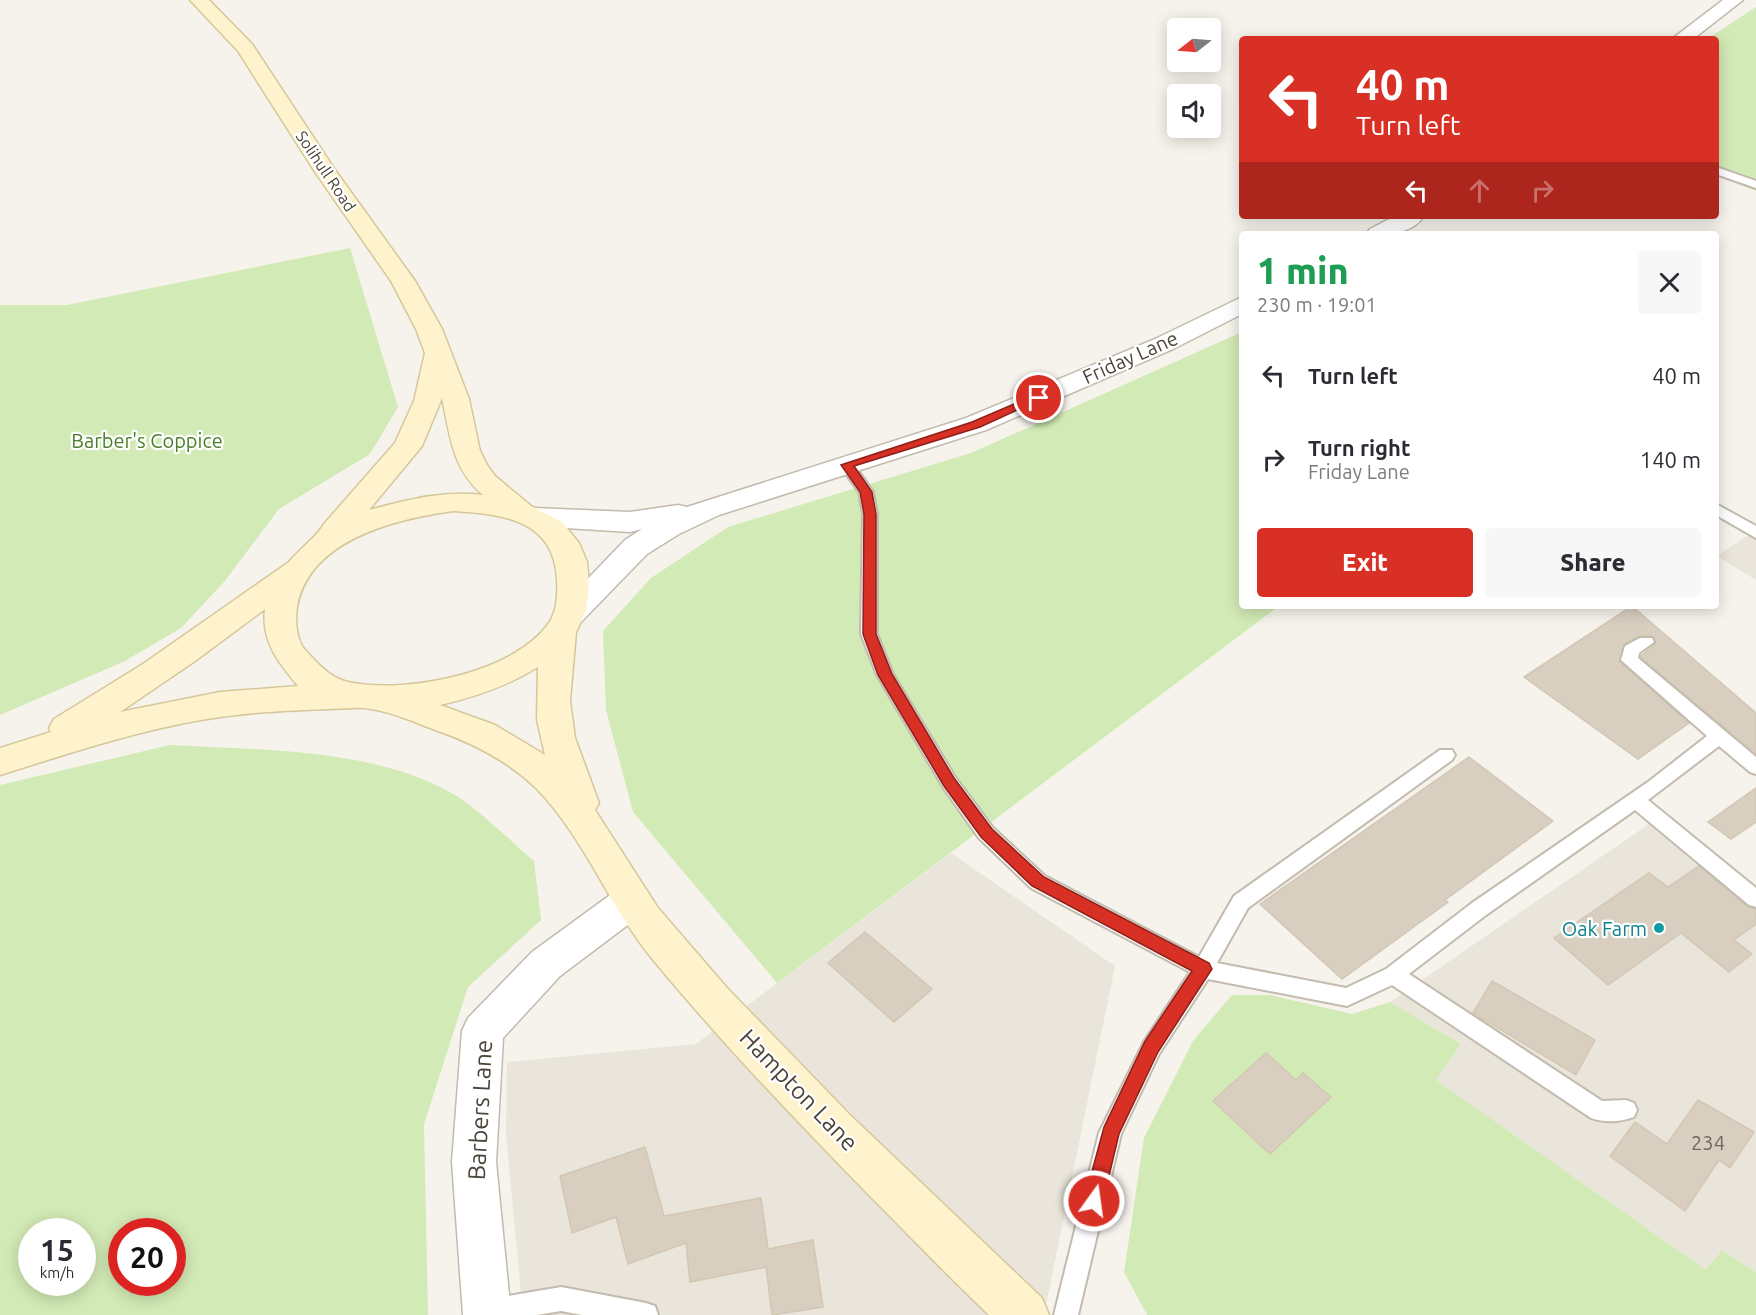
<!DOCTYPE html>
<html lang="en">
<head>
<meta charset="utf-8">
<style>
  :root { --surface:#fff; --page:#f7f7f7; --text:#2b2b33; --muted:#7c7c81; --accent:#d93025 }
  body { margin:0; font-family:Ubuntu,sans-serif; background:var(--page); color:var(--text); height:100vh; display:flex; flex-direction:column; font-size:22px; white-space:nowrap }
  * { box-sizing:border-box; margin:0 }
  p { font-size:20px; color:var(--muted) }
  .icon { flex:none; width:33px; height:33px; fill:none; stroke:currentColor; stroke-width:2; stroke-linecap:round; stroke-linejoin:round }
  .map { position:relative; flex:1; overflow:hidden }
  .drawer { position:absolute; left:1239px; top:231px; width:480px; height:378px; display:flex; flex-direction:column; background:var(--surface); border-radius:6px; box-shadow:0 3px 15px #0003 }
  .drawer>* { flex:none }
  .banner { position:absolute; left:1239px; top:36px; width:480px; height:183px; border-radius:6px; box-shadow:0 3px 15px #0003; background:#d93025; color:#fff; overflow:hidden }
  .needle { width:39px; rotate:253deg }
  .fabs { position:absolute; left:1167px; top:18px; display:grid; gap:12px }
  .fabs a { display:grid; place-items:center; width:54px; height:54px; border-radius:6px; background:var(--surface); box-shadow:0 3px 15px #0003; font-size:30px }
  .speed { position:absolute; left:18px; top:1218px; display:flex; gap:12px; font-size:30px; font-weight:700; text-align:center }
  .speed>* { display:grid; place-content:center; width:78px; height:78px; border-radius:50%; background:var(--surface); box-shadow:0 3px 15px #0003; line-height:1 }
  .speed small { font-size:15px; font-weight:400 }
  .speed .limit { border:9px solid #d22; background:#fff; color:#111 }
  .pin { position:absolute; display:grid; place-items:center; width:51px; height:51px; color:#fff; margin:-26px; border:3px solid #fff; border-radius:50%; box-shadow:0 2px 6px #0007 }
  .me { position:absolute; width:66px; margin:-33px; rotate:14deg; stroke-linejoin:round; filter:drop-shadow(0 0 4px #0008) }
  .turn { display:flex; align-items:center; gap:21px; height:126px; padding:0 18px; font-size:27px }
  .turn .icon { width:78px; height:78px; stroke-width:2.5 }
  .turn b { display:block; font-size:42px; line-height:51px }
  .lanes { display:flex; align-items:center; height:57px; padding:0 18px; background:#0003; justify-content:center; gap:30px; direction:ltr }
  .lanes .off { opacity:.35 }
  .round { display:grid; place-items:center; flex:none; width:63px; height:63px; border-radius:6px; background:var(--page) }
  .headline { display:flex; align-items:center; justify-content:space-between; height:102px; padding:0 18px }
  h1 { font-size:36px; font-weight:800; line-height:45px; color:#1e9e55 }
  .primary-button { display:flex; gap:12px; margin-top:auto; padding:12px 18px }
  .primary-button a { flex:1; height:69px; border-radius:6px; background:var(--accent); color:#fff; font-size:24px; font-weight:800; line-height:69px; text-align:center }
  .primary-button a+a { background:var(--page); color:var(--text) }
  ul { padding:0; list-style:none }
  li { display:flex; align-items:center; gap:18px; height:84px; padding:0 18px }
  li div { flex:1 }
  li b { display:block; font-size:22px }
  li em { font-style:normal }
  .map>svg:first-child { display:block }
  .residential { fill:#eae5da }
  .green { fill:#d2eab5; fill-rule:evenodd }
  .building { fill:#d8cfc1; stroke:#d3c7b4; stroke-width:1.5 }
  .lines { fill:none; stroke-linecap:round; stroke-linejoin:round }
  .service-casing { stroke:#c2bbae; stroke-width:4 }
  .minor-casing { stroke:#c2bbae; stroke-width:3 }
  .tertiary-casing { stroke:#c2bbae; stroke-width:3 }
  .secondary-casing { stroke:#d6c79b; stroke-width:3 }
  .service { fill:#fff; fill-rule:evenodd }
  .minor { fill:#fff; fill-rule:evenodd }
  .tertiary { fill:#fff; fill-rule:evenodd }
  .secondary { fill:#fff3cd; fill-rule:evenodd }
  .route { fill:#d93025; stroke:#8d1f18; stroke-width:1.5 }
  .culture-dot { fill:#0f9aa8; stroke:#fff; stroke-width:2 }
  .labels { text-anchor:middle; dominant-baseline:central; stroke-width:4.5; stroke-linejoin:round; paint-order:stroke }
  .far-street-label { font-size:16px; fill:#4b4439; stroke:#fff }
  .street-label { font-size:20px; fill:#4b4439; stroke:#fff }
  .park-label { font-size:20px; fill:#4a7f2a; stroke:#fff }
  .culture-label { font-size:20px; fill:#0d838f; stroke:#fff; text-anchor:end }
  .near-number-label { font-size:20px; fill:#6e675b }
  .near-street-label { font-size:24px; fill:#4b4439; stroke:#fff }
</style>
</head>
<body>
<div class="map">
<svg width="1756" height="1315" viewBox="0 0 1756 1315">
  <rect width="100%" height="100%" fill="#f6f3ec"/>
  <g class="residential">
    <polygon points="1756,530 1756,580 1717,556"/>
    <polygon points="1662,815 1756,892 1756,1272 1722,1250 1706,1270 1436,1080 1461,1044 1390,1002"/>
    <polygon points="951,853 1115,966 1044,1315 523,1315 506,1133 507,1062 696,1044"/>
  </g>
  <g class="green">
    <polygon points="1756,7 1756,191 1716,175 1716,39 1707,39"/>
    <polygon points="350,248 398,407 370,454 279,509 224,582 181,628 125,661 0,715 0,305 67,305"/>
    <polygon points="1242,332 1242,606 1279,606 777,983 633,812 606,710 603,631 651,578 728,527 971,453"/>
    <path d="M 170,745 C 258,750 375,748 453,794 C 478,808 511,842 534,861 L 541,920 L 468,987 L 424,1124 L 428,1315 L 0,1315 L 0,785 ZM 32,1232 L 82,1232 L 82,1282 L 32,1282 ZM 122,1232 L 172,1232 L 172,1282 L 122,1282 Z"/>
    <polygon points="1232,995 1270,995 1352,1014 1390,1002 1461,1044 1436,1080 1706,1270 1722,1250 1756,1272 1756,1315 1147,1315 1124,1272 1144,1138 1193,1041"/>
  </g>
  <g class="building">
    <polygon points="1632,606 1756,713 1756,754 1640,657 1656,643 1652,636 1639,636 1624,644 1620,662 1689,723 1638,759 1524,677"/>
    <polygon points="1469,757 1553,821 1445,900 1448,902 1342,979 1260,904"/>
    <polygon points="1756,788 1756,822 1731,839 1708,822"/>
    <polygon points="1699,866 1748,907 1756,909 1756,924 1734,940 1752,954 1729,972 1681,933 1608,985 1554,938 1649,873 1668,887"/>
    <polygon points="865,932 932,989 894,1022 828,963"/>
    <polygon points="1492,981 1595,1040 1576,1075 1473,1013"/>
    <polygon points="1266,1053 1296,1080 1303,1073 1331,1097 1270,1154 1213,1101"/>
    <polygon points="1698,1100 1754,1132 1730,1168 1719,1160 1685,1211 1610,1156 1635,1122 1667,1144"/>
    <polygon points="645,1147 664,1216 761,1198 768,1249 813,1240 823,1307 772,1315 766,1267 690,1282 686,1243 628,1264 616,1217 572,1233 560,1176"/>
  </g>
  <g class="lines">
    <defs>
      <g id="service">
        <polygon points="1716,167 1756,181 1756,188 1716,174"/>
        <path d="M 847,461 L 852,462 L 873,492 L 877,514 L 877,634 L 893,674 L 955,777 L 993,828 L 1045,876 L 1199,957 L 1234,896 L 1440,750 L 1452,750 L 1455,755 L 1452,760 L 1248,908 L 1217,963 L 1346,988 L 1386,969 L 1472,903 L 1648,782 L 1707,736 L 1621,660 L 1625,646 L 1640,638 L 1652,638 L 1654,642 L 1639,653 L 1638,658 L 1756,757 L 1756,774 L 1750,772 L 1719,746 L 1648,800 L 1756,888 L 1756,907 L 1749,905 L 1635,810 L 1486,915 L 1409,974 L 1602,1101 L 1626,1100 L 1634,1103 L 1637,1110 L 1634,1117 C 1621,1122 1604,1123 1591,1118 L 1392,985 L 1347,1006 L 1208,979 L 1159,1054 L 1121,1134 L 1078,1315 L 1054,1315 L 1099,1133 L 1145,1040 L 1190,972 L 1031,888 L 979,838 L 943,787 L 877,675 L 861,634 L 863,514 L 859,492 L 840,465 Z"/>
        <polygon points="1716,504 1756,526 1756,538 1716,515"/>
        <polygon points="561,1287 646,1303 655,1306 658,1315 582,1315 561,1311 537,1315 480,1315 478,1311 481,1302 490,1299"/>
      </g>
      <polygon id="minor" points="631,885 645,890 650,901 645,912 560,976 503,1038 496,1162 511,1315 463,1315 452,1162 462,1031 468,1018 532,952 617,890"/>
      <g id="tertiary">
        <polygon points="1723,0 1743,0 1693,39 1672,39"/>
        <path d="M 1395,216 L 1424,216 C 1412,235 1386,234 1366,234 L 1370,229 Z"/>
        <polygon points="1242,297 1242,314 1173,349 986,430 719,515 679,534 647,554 580,623 569,626 558,623 553,615 625,540 642,529 630,532 534,526 523,524 519,517 523,510 534,508 630,512 678,505 687,507 966,418 1155,339"/>
      </g>
      <path id="secondary" d="M 190,0 L 209,0 L 252,44 L 335,170 L 415,281 L 442,329 L 469,399 L 480,451 L 487,465 L 495,476 L 531,506 L 562,522 L 579,543 L 587,562 L 589,586 L 586,611 L 576,632 L 570,701 L 575,738 L 599,803 L 595,810 L 658,908 L 728,989 L 850,1115 L 1042,1298 L 1049,1315 L 989,1315 C 948,1276 908,1234 868,1194 C 794,1118 721,1042 654,961 C 609,907 585,838 536,788 C 508,761 475,744 438,731 C 413,722 380,706 353,708 C 303,710 251,711 201,720 C 132,732 67,754 0,775 L 0,748 L 51,732 L 49,728 L 54,719 L 143,664 L 289,562 C 300,548 316,538 324,524 L 395,443 L 414,401 L 425,353 L 416,329 L 391,281 L 315,172 L 238,51 ZM 442,398 C 450,435 452,469 483,495 C 443,490 407,500 369,510 L 422,446 ZM 453,511 C 502,514 554,519 557,579 C 558,592 557,612 549,623 C 514,673 409,693 353,683 C 332,680 319,665 305,650 C 296,639 295,621 297,607 C 309,539 396,519 453,511 ZM 265,609 C 261,642 279,663 298,686 L 220,692 L 120,712 L 195,661 ZM 538,667 L 537,720 L 545,755 L 495,725 L 440,705 C 475,697 507,686 538,667 Z"/>
    </defs>
    <use href="#service" class="service-casing"/>
    <use href="#minor" class="minor-casing"/>
    <use href="#tertiary" class="tertiary-casing"/>
    <use href="#secondary" class="secondary-casing"/>
    <use href="#service" class="service"/>
    <use href="#minor" class="minor"/>
    <use href="#tertiary" class="tertiary"/>
    <use href="#secondary" class="secondary"/>
  </g>
  <polygon class="route" points="1035,395 1044,398 980,427 854,466 872,492 876,514 876,634 892,674 954,778 992,829 1044,877 1209,963 1212,969 1158,1052 1119,1134 1103,1201 1100,1208 1094,1211 1087,1208 1084,1201 1104,1127 1145,1041 1192,971 1032,886 981,837 944,786 878,675 863,634 864,514 860,492 841,465 972,422"/>
  <circle class="culture-dot" cx="1659" cy="928" r="6"/>
  <g class="labels">
    <g class="far-street-label">
      <text transform="translate(326 171) rotate(56)">Solihull Road</text>
    </g>
    <g class="street-label">
      <text transform="translate(1130 357) rotate(-24)">Friday Lane</text>
    </g>
    <g class="park-label">
      <text x="147" y="440">Barber's Coppice</text>
    </g>
    <g class="culture-label">
      <text x="1647" y="928">Oak Farm</text>
    </g>
    <g class="near-number-label">
      <text x="1708" y="1142">234</text>
    </g>
    <g class="near-street-label">
      <text transform="translate(799 1090) rotate(46)">Hampton Lane</text>
      <text transform="translate(480 1110) rotate(-87)">Barbers Lane</text>
    </g>
  </g>
</svg>
<div class="fabs">
<a><svg class="needle" viewBox="-14 -14 28 28"><path d="M0-13l5 13h-10z" fill="#e53935"/><path d="M0 13l5-13h-10z" fill="#7c7c81"/></svg></a>
<a><svg class="icon" aria-label="sound" viewBox="0 0 24 24"><path d="M4 9h4l5-4v14l-5-4H4zM17 9q2 3 0 6"/></svg></a>
</div>
<div class="speed"><div>15<small>km/h</small></div><div class="limit">20</div></div>
<div class="pin" style="left:1039px;top:398px;background:#d93025"><svg class="icon" aria-label="arrive" viewBox="0 0 24 24"><path d="M6 21V4h12l-3 4 3 4H6"/></svg></div>
<svg class="me" style="left:1094px;top:1201px" viewBox="-20 -20 40 40"><circle r="17" fill="#d93025" stroke="#fff" stroke-width="3"/><path d="M0-11L8 9 0 5-8 9z" fill="#fff"/></svg>
<div class="banner">
<div class="turn"><svg class="icon" aria-label="left" viewBox="0 0 24 24"><path d="M17 20v-9H6M10 6l-5 5 5 5"/></svg><div><b>40 m</b>Turn left</div></div>
<div class="lanes"><svg class="icon" aria-label="left" viewBox="0 0 24 24"><path d="M17 20v-9H6M10 6l-5 5 5 5"/></svg><svg class="icon off" aria-label="ahead" viewBox="0 0 24 24"><path d="M12 20V5M6 11l6-6 6 6"/></svg><svg class="icon off" aria-label="right" viewBox="0 0 24 24"><path d="M7 20v-9h11M14 6l5 5-5 5"/></svg></div>
</div>
<section class="drawer">
<div class="headline"><div><h1>1 min</h1><p>230 m · 19:01</p></div><a class="round"><svg class="icon" aria-label="close" viewBox="0 0 24 24"><path d="M6 6l12 12M18 6L6 18"/></svg></a></div>
<ul>
<li><svg class="icon" aria-label="left" viewBox="0 0 24 24"><path d="M17 20v-9H6M10 6l-5 5 5 5"/></svg><div><b>Turn left</b></div><em>40 m</em></li>
<li><svg class="icon" aria-label="right" viewBox="0 0 24 24"><path d="M7 20v-9h11M14 6l5 5-5 5"/></svg><div><b>Turn right</b><p>Friday Lane</p></div><em>140 m</em></li>
</ul>
<div class="primary-button"><a>Exit</a><a>Share</a></div>
</section>
</div>
</body>
</html>
